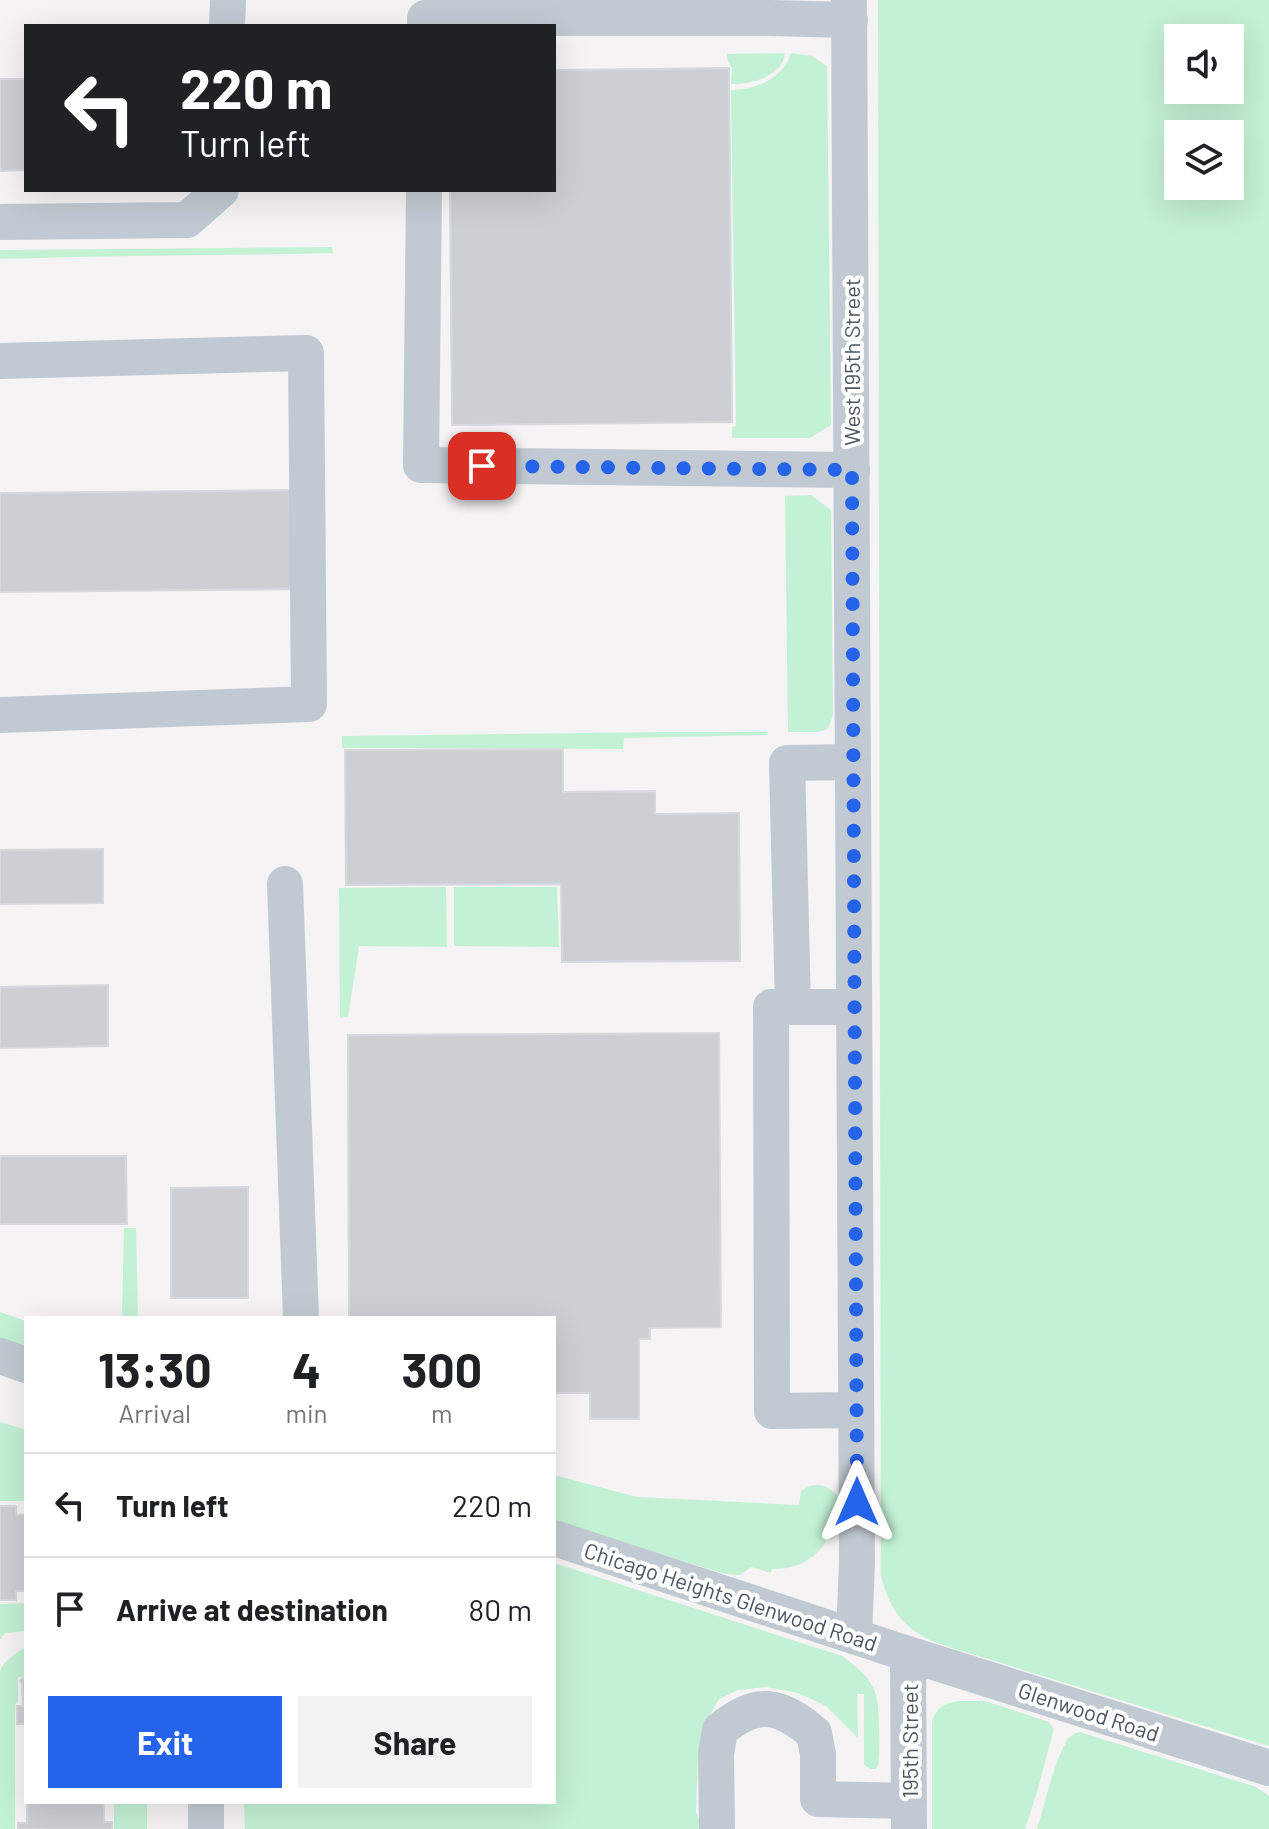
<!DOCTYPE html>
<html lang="en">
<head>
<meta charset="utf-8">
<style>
  :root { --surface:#fff; --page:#f2f2f2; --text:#202124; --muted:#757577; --line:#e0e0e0; --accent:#2563eb }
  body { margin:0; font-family:Barlow,sans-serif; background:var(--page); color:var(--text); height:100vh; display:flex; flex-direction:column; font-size:30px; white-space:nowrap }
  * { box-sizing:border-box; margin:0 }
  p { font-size:26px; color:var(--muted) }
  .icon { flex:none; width:44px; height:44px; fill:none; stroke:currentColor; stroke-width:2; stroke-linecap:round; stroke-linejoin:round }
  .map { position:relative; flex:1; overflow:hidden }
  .details { position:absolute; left:24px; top:1316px; width:532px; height:488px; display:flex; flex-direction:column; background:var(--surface); border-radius:0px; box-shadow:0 8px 32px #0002 }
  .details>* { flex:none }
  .guide { position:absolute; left:24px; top:24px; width:532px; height:168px; border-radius:0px; box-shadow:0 8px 32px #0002; background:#202124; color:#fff; overflow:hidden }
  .buttons { position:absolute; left:1164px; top:24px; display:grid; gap:16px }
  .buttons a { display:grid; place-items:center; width:80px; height:80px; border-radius:0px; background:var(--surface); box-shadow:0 8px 32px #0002; font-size:40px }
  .pin { position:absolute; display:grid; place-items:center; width:68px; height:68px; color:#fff; margin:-34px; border-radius:16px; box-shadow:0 4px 12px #0006 }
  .me { position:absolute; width:88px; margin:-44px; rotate:0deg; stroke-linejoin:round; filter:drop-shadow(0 0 6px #0008) }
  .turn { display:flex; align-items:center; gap:28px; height:168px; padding:0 24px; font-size:36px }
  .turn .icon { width:104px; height:104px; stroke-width:2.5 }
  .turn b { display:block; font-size:56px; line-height:68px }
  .eta { display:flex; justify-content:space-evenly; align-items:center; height:136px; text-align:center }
  .eta b { font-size:48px; font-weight:700; line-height:56px }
  .button { display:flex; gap:16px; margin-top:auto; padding:16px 24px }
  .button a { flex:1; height:92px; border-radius:0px; background:var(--accent); color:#fff; font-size:32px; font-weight:700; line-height:92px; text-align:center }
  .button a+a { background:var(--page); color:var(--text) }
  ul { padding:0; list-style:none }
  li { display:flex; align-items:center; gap:24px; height:104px; padding:0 24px; border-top:2px solid var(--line) }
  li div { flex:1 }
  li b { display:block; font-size:30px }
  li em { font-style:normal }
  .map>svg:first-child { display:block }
  .green { fill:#c3f1d5; fill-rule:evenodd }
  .building { fill:#cdcfd5; stroke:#d7d9de; stroke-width:2 }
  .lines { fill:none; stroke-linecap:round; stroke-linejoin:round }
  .minor { stroke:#c1cad2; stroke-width:36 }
  .route { stroke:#2563eb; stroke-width:14; stroke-dasharray:0 25.2 }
  .labels { text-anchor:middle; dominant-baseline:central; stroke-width:8; stroke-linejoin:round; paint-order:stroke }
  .street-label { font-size:22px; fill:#4a5661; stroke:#fff }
</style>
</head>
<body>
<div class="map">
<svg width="1269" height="1829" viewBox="0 0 1269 1829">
  <rect width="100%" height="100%" fill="#f5f3f3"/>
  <g class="green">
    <path d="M 878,0 L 1269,0 L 1269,1746 L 949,1647 C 939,1643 927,1640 919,1634 C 897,1620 887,1600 881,1576 ZM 1178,38 L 1230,38 L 1230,90 L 1178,90 ZM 1178,134 L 1230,134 L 1230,186 L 1178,186 Z"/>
    <path d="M 785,53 C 783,76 751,85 731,84 L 732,69 L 728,62 L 727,54 Z"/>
    <path d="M 791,53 L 812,56 L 827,66 L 831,425 L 810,438 L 732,438 L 732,427 L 736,426 L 731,90 C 756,90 784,78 791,53 Z"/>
    <path d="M 332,247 L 333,253 C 222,256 111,255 0,259 L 0,250 Z"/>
    <polygon points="811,495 831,510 833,715 828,729 818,732 788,732 785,496"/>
    <polygon points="660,732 767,732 768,735 624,738 623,749 342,748 342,736"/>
    <polygon points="446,887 447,947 359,946 348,1017 340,1018 339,888"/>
    <polygon points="454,887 557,887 559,947 454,946"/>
    <polygon points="124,1228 136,1228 138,1318 122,1318"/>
    <polygon points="0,1312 26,1321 26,1352 0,1344"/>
    <polygon points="0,1422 26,1430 26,1501 0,1501"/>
    <path d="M 554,1475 L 637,1497 L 799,1505 L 801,1491 C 816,1481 825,1483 838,1496 C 838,1537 815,1570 772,1569 L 771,1573 L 751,1567 L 740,1575 L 725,1574 L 554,1521 Z"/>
    <path d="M 554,1563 L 842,1656 C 873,1679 879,1688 879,1727 C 879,1740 880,1753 878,1766 L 876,1769 L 871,1769 L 864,1765 L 864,1694 L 857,1694 L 858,1738 L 826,1706 L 798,1693 L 766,1687 L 738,1690 L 719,1699 L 706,1722 L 698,1757 L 696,1812 L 703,1829 L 245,1829 L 244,1802 L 554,1802 Z"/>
    <polygon points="26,1603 26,1631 5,1633 0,1639 0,1604"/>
    <path d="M 26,1647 L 26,1677 L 18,1677 L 18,1701 L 15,1705 L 15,1829 L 0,1829 L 0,1671 C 4,1660 16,1653 26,1647 Z"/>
    <path d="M 958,1701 L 985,1701 L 1049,1722 L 1054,1729 L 1037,1792 L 1025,1829 L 932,1829 L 932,1722 C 936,1708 944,1703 958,1701 Z"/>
    <path d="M 1080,1732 L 1256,1787 L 1269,1796 L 1269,1829 L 1037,1829 C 1044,1807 1056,1754 1069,1738 C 1073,1734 1075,1733 1080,1732 Z"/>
    <rect x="114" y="1802" width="33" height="27"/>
  </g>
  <g class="building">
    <polygon points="729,68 732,422 452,425 450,190 554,190 554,70"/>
    <polygon points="0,79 26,79 26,170 0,171"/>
    <polygon points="303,490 303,589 0,592 0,493"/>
    <polygon points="563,749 563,792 655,791 655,814 739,813 740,961 562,962 561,884 346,885 345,750"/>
    <polygon points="103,849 103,903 0,904 0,850"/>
    <polygon points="108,985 108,1046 0,1048 0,987"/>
    <polygon points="719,1033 721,1327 650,1328 650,1339 639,1339 639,1419 590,1419 590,1393 554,1393 554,1318 349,1318 348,1035"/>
    <polygon points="0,1156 126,1156 127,1224 0,1224"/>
    <polygon points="248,1187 248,1298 171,1298 171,1188"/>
    <polygon points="0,1506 16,1506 16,1515 26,1514 26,1591 16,1591 16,1600 0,1600"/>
    <polygon points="23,1678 26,1681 26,1724 17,1724 17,1706 23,1706 22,1683 20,1681"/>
    <polygon points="27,1802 104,1802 104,1822 112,1822 112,1829 18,1829 18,1823 27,1823"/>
  </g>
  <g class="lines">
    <g class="minor">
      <polyline points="849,0 857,1563 854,1636"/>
      <polyline points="227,26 228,0"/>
      <polyline points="425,26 425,18 771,18 850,20"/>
      <polyline points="424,190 421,465 852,470"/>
      <polyline points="0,222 187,220 221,190"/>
      <polyline points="0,361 306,353 309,704 0,715"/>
      <polyline points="285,884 301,1318"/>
      <polyline points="793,1007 787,763 853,762"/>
      <polyline points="854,1007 771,1007 772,1411 856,1410"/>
      <polyline points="0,1356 26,1365"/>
      <polyline points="554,1538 908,1654 1269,1768"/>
      <polyline points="908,1654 909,1829"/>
      <polyline points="206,1802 206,1829"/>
      <path d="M 717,1829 L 716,1754 L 720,1730 C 757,1699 779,1704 814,1733 L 818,1754 L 818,1799 L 909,1801"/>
    </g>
  </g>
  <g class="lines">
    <polyline class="route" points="482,466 852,470 857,1502"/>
  </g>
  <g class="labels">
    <g class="street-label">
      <text transform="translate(851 362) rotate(-90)">West 195th Street</text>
      <text transform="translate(731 1596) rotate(18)">Chicago Heights Glenwood Road</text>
      <text transform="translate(1089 1711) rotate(18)">Glenwood Road</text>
      <text transform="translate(909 1741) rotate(-90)">195th Street</text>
    </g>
  </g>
</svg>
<div class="buttons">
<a><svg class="icon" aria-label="sound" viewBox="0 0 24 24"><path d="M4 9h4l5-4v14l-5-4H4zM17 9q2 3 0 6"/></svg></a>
<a><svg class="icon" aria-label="layers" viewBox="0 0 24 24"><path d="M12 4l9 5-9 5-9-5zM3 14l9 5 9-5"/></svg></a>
</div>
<div class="pin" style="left:482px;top:466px;background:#d93025"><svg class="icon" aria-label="arrive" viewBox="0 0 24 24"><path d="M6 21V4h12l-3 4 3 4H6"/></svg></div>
<svg class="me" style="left:857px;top:1502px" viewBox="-20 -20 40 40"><path d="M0-17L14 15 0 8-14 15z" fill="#2563eb" stroke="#fff" stroke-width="4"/></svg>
<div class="guide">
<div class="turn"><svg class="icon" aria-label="left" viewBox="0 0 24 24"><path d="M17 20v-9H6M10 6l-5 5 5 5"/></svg><div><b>220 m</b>Turn left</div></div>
</div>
<section class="details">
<div class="eta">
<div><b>13:30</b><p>Arrival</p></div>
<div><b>4</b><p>min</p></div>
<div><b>300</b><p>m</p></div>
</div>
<ul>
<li><svg class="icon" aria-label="left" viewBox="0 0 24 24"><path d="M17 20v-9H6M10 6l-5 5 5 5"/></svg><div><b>Turn left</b></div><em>220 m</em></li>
<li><svg class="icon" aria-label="arrive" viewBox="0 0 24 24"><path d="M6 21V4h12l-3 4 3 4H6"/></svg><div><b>Arrive at destination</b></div><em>80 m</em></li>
</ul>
<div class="button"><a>Exit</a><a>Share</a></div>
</section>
</div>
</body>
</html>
